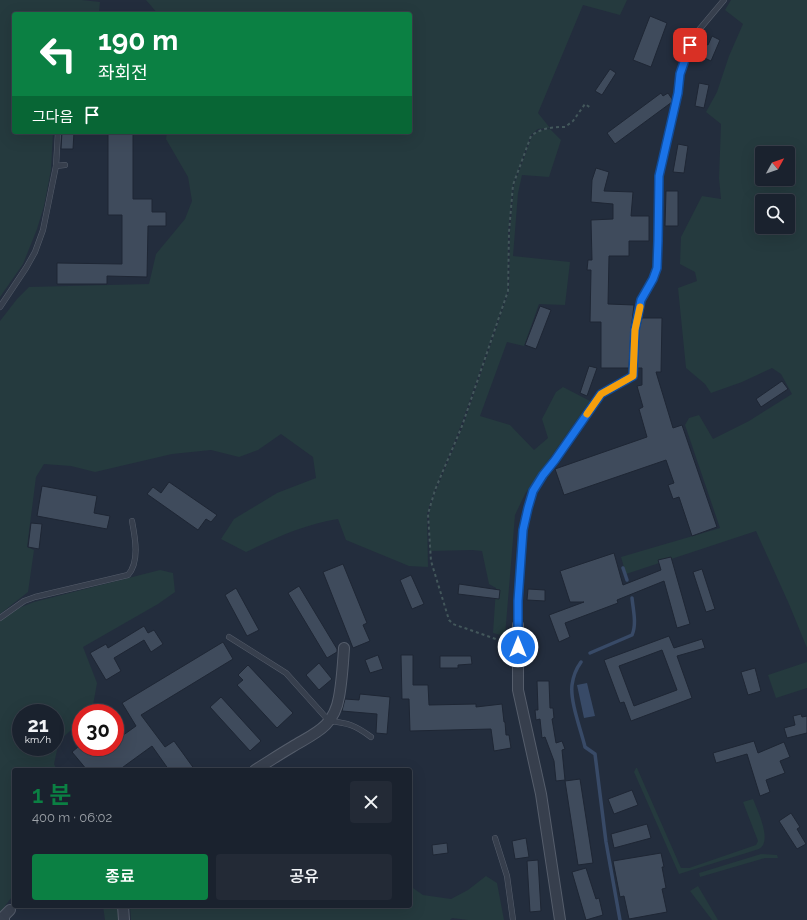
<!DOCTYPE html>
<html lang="ko">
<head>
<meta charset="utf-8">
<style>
  :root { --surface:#1a222e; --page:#232a36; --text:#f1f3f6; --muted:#9fa4aa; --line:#383f4a; --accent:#0b8043 }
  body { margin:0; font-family:Raleway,"Noto Sans KR",sans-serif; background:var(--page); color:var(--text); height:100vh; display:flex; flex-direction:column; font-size:15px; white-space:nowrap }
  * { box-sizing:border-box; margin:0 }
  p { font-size:13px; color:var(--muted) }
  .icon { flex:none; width:22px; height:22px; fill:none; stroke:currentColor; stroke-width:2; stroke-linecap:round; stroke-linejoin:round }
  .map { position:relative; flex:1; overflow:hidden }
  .details { position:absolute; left:12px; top:768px; width:400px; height:140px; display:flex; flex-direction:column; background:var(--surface); border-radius:4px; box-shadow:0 4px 16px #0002,0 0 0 1px var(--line) }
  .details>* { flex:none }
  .top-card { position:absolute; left:12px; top:12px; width:400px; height:122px; border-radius:4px; box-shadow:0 4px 16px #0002,0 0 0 1px var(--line); background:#0b8043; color:#fff; overflow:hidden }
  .needle { width:26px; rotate:50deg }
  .fabs { position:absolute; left:755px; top:146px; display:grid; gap:8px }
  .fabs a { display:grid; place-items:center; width:40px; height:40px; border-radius:4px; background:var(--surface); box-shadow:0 4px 16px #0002,0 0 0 1px var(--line); font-size:20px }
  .speed { position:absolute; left:12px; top:704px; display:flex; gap:8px; font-size:20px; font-weight:700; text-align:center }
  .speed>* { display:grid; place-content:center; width:52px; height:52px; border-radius:50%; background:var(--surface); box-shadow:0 4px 16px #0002,0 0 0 1px var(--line); line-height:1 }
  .speed small { font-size:10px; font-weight:400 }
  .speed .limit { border:6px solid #d22; background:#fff; color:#111 }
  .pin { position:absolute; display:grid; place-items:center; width:34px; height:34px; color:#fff; margin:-17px; border-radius:8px; box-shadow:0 2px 6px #0006 }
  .me { position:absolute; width:44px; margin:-22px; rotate:0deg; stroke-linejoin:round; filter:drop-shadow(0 0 3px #0008) }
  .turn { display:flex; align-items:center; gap:14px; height:84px; padding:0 20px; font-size:18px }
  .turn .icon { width:52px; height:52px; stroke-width:2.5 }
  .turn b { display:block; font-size:28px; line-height:34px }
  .then { display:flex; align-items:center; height:38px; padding:0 20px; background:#0003; gap:8px; font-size:15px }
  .round { display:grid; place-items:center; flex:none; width:42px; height:42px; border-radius:4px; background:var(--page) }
  .overview { display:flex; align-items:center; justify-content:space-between; height:68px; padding:0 20px }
  h1 { font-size:24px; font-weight:600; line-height:30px; color:var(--accent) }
  .action { display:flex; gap:8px; margin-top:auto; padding:8px 20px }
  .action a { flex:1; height:46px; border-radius:4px; background:var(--accent); color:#fff; font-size:16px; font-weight:600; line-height:46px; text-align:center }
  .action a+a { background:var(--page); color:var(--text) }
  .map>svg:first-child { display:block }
  .green { fill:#253a3e; fill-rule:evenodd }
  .water { fill:#384a67 }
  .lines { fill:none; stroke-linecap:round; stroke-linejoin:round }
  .stream { stroke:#384a67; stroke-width:3.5 }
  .building { fill:#3f4b5c; stroke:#1e2634; fill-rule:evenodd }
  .service-casing { stroke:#555d6b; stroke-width:6 }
  .minor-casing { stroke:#555d6b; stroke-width:12 }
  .path { stroke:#43575b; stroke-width:2; stroke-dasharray:3 3; stroke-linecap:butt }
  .service { stroke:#373f4d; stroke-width:5 }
  .minor { stroke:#373f4d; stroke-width:10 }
  .route-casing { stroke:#114b97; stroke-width:10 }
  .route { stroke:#1a73e8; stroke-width:7 }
  .slow { stroke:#f59e0b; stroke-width:7 }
</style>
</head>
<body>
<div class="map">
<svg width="807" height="920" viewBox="0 0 807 920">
  <rect width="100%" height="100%" fill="#232d3d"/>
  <g class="green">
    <polygon points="0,0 82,0 100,2 99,12 81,11 81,14 14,14 14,132 53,132 51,170 44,206 37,229 23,264 0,297"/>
    <path d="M 146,0 L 627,0 L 620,15 L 583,5 L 538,113 L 550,128 L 538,129 L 531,135 L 513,185 L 508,232 L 508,291 L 461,425 L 431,500 L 427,514 L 428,567 L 409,566 L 346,540 L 338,519 C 305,524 275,538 246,552 L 221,539 L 234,519 L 277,493 L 316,478 L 313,457 L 281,434 L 258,450 L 239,457 L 211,450 L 172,454 L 95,472 L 71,466 L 44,464 L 36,477 L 27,547 L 34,550 L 28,592 L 0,614 L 0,321 L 17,299 L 29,287 L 149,284 L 156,254 L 185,219 L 192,201 L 188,177 L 166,139 L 167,132 L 410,132 L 410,14 L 158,14 Z"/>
    <path d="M 731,0 L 807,0 L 807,648 L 789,604 L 756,531 L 626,574 L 621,557 L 720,528 L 685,425 L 689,418 L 699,415 L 713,439 L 749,421 L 792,394 L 781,374 L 772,368 L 742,382 L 711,393 L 705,384 L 686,368 L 678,288 L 697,281 L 695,272 L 680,264 L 681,237 L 702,196 L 721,199 L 719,178 L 721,124 L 706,112 L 717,92 L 729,56 L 743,24 L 725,10 ZM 762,153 L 788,153 L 788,179 L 762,179 ZM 762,201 L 788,201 L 788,227 L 762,227 Z"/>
    <polygon points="550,129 561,140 549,177 522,175 518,193 513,256 570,262 565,305 539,304 524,346 507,342 480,416 510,425 534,450 548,438 542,419 556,392 563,387 590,401 525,494 515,515 505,636 493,633 496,588 489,584 482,551 472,550 430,551 429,514 432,500 463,426 509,291 510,232 514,185 532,136 538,131"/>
    <path d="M 160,570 L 173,573 L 175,592 L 158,604 L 83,647 L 97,683 L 92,711 L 90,713 L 81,713 L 81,721 L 59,741 L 54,764 L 57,770 L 14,770 L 14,894 L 5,906 L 0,920 L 0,621 L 19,608 L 34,602 ZM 21,713 L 55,713 L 55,747 L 21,747 Z"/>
    <polygon points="807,662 807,688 776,698 768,675"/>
    <path d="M 636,768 L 637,768 L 681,868 L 689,868 L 756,845 L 758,841 L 743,802 L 753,799 C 757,809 769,834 763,845 C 762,847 760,848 759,849 L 679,874 L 634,772 Z"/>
    <polygon points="761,854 777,855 778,858 765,858 700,877 699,873"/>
    <polygon points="486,876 497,883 504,920 468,920 452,918 450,920 131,920 130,906 410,906 410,886 423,895 451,899 468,890"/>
    <polygon points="698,886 718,920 712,920 690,891"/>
    <polygon points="103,906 119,906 120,920 105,920"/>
  </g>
  <polygon class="water" points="587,683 595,716 584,718 577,685"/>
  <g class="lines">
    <g class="stream">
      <polyline points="623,568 627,580"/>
      <path d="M 590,653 L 632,635 C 637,624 633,609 632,598"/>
      <path d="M 581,662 C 576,669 573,677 572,685 C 570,702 581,730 585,747 L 595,754 L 606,842 L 620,920"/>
    </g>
  </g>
  <g class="building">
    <polygon points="650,16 667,23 651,67 633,60"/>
    <polygon points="712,36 720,40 711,61 698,55 704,43 708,45"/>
    <polygon points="610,69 616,73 602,95 595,91"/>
    <polygon points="699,83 709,85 704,108 695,106"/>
    <polygon points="661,93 663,96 668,93 672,99 672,102 615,144 607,133"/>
    <polygon points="62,132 74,132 73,149 61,149"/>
    <polygon points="108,132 133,132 133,199 152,199 152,212 166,212 166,226 148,226 147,277 107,276 107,284 57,284 57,263 122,264 122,215 108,215"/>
    <polygon points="678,144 688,146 684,173 673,172"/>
    <polygon points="596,168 609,172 604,191 633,192 631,216 649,216 649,241 629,241 629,256 609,256 608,304 634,305 631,330 629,368 601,368 601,322 590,322 591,270 587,270 588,260 592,260 591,220 613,219 613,204 591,202 592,180"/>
    <polygon points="666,191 678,191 678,226 665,226"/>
    <polygon points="540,306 551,310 536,349 525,345"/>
    <polygon points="642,318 662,318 661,372 656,372 673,428 682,425 717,527 692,536 679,497 673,499 668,485 674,483 666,460 564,495 555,469 647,437 639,409 643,407 637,386 642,385 642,368 637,368 639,330"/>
    <polygon points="589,366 597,368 587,396 580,393"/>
    <polygon points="782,381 788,389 761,407 756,399"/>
    <polygon points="169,482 217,515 211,522 206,519 198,530 147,494 153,487 161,493"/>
    <polygon points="42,486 97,496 94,513 110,516 107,529 37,516"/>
    <polygon points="31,523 42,524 39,549 28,547"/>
    <polygon points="614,553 623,585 661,570 658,560 671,557 690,624 677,628 664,581 617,600 618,603 565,623 570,637 559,642 549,615 584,602 570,602 560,571"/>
    <polygon points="343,564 367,623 363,625 370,641 353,648 323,572"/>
    <polygon points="702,569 715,609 706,612 693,572"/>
    <polygon points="411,575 424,604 412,609 400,580"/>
    <polygon points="459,584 500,590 499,599 458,594"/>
    <polygon points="299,586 337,649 337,652 327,658 288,593"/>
    <polygon points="236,588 259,630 247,636 225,595"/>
    <polygon points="528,589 545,590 545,601 527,600"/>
    <polygon points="144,626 148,633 154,630 163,644 151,652 144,640 114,658 121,671 106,680 90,653 106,644 108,648"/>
    <path d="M 669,636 L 674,648 L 702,639 L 705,648 L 677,656 L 692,698 L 631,721 L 624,702 L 620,703 L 604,660 ZM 662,650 L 677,690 L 634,706 L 619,666 Z"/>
    <polygon points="223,642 233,659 141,715 165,747 174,741 195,770 169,770 152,746 119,770 87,770 72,752 78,747 91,747 97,754 107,747 115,747 115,741 136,726 122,703"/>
    <polygon points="378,655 383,669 370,673 365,660"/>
    <polygon points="401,655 413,655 413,685 428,685 429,705 476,704 476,707 502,704 504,722 505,722 506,735 509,735 511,748 494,751 491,729 410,731 409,699 402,699"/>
    <polygon points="440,656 471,656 472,664 458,665 458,668 440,668"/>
    <polygon points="319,663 332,679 319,690 306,675"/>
    <polygon points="248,665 293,713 277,728 237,685 243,680 238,675"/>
    <polygon points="755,668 761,691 748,695 741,672"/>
    <polygon points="537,681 549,681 550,708 553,708 554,718 552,719 556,743 562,741 565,749 562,750 565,780 556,781 554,761 545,737 542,738 540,719 536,720 535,710 538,710"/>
    <polygon points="360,694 390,697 387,734 376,733 377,714 342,711 345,699 359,700"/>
    <polygon points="221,697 261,741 250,751 210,707"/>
    <polygon points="801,714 802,717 807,716 807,733 787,738 784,728 795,725 793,716"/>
    <polygon points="754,741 758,753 784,742 790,757 780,761 785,773 766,780 770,792 760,796 747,754 716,763 713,753"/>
    <polygon points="580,779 593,863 578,865 565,781"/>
    <polygon points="632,790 638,805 614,814 608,799"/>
    <polygon points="791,813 800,827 797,829 806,844 797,849 779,821"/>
    <polygon points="647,824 651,838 614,848 611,834"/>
    <polygon points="526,838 529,857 515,859 512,841"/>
    <polygon points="447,843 448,853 433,855 432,845"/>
    <polygon points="661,853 664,867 662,867 666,888 662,889 667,912 629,919 624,896 620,897 613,861"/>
    <polygon points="538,860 541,911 530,912 527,861"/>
    <polygon points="586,868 596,899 599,898 603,915 586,920 572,872"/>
  </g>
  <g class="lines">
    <defs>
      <g id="service">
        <polyline points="56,166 65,165"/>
        <polyline points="0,307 26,268 35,252 43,230 56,166 58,132"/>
        <path d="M 0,618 L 24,601 L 35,597 L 128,575 C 140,562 135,537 132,521"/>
        <polyline points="518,625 518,601 523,530 528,508 533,491 543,475 555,460 601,394 633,376 635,330 641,300 653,279 657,268 658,241 659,176 678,93 680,74 693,37 724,0"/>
        <path d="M 229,637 L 286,673 L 329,721 C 348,723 355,725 371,737"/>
        <polyline points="495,838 507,876 513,920"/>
      </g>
      <g id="minor">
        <polyline points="518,625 518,690 541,794 560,920"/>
        <path d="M 255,770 C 268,762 280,754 292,747 C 315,733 334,727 339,697 C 342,681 343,664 344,648"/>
        <polyline points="123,906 124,920"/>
        <polyline points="4,920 4,916 10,910"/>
      </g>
    </defs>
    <use href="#service" class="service-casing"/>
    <use href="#minor" class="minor-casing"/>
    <path class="path" d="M 507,643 L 453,624 L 449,620 L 431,561 L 428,514 L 435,490 L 462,426 L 508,291 L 509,232 L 513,185 L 531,136 C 541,128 553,127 565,127 L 573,121 L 585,104 L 591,108"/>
    <use href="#service" class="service"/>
    <use href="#minor" class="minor"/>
  </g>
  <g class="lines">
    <defs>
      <polyline id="route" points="518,647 518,601 523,530 528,508 533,491 543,475 555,460 601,394 633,376 635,330 641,300 653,279 657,268 658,241 659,176 678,93 680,74 690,45"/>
    </defs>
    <use href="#route" class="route-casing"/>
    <use href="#route" class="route"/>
    <polyline class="slow" points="587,414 601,394 633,376 635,330 640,307"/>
  </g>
</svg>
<div class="fabs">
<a><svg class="needle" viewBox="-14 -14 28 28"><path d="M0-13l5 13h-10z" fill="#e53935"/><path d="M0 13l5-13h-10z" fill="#9fa4aa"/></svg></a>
<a><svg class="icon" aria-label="search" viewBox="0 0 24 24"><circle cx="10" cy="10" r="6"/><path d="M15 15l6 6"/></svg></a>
</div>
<div class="speed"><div>21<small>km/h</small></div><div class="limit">30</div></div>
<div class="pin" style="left:690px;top:45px;background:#d93025"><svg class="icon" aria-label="arrive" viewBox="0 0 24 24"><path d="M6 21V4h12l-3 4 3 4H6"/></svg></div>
<svg class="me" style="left:518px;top:647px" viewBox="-20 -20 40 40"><circle r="17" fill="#1a73e8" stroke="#fff" stroke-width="3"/><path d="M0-11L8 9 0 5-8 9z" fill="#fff"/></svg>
<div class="top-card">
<div class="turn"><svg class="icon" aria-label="left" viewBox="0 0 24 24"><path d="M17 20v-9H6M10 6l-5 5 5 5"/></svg><div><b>190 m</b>좌회전</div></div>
<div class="then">그다음<svg class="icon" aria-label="arrive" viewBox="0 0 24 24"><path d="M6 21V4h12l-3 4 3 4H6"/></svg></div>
</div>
<section class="details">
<div class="overview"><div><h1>1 분</h1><p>400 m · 06:02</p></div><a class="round"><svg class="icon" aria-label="close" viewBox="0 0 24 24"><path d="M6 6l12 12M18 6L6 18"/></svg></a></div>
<div class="action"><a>종료</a><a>공유</a></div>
</section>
</div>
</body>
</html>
